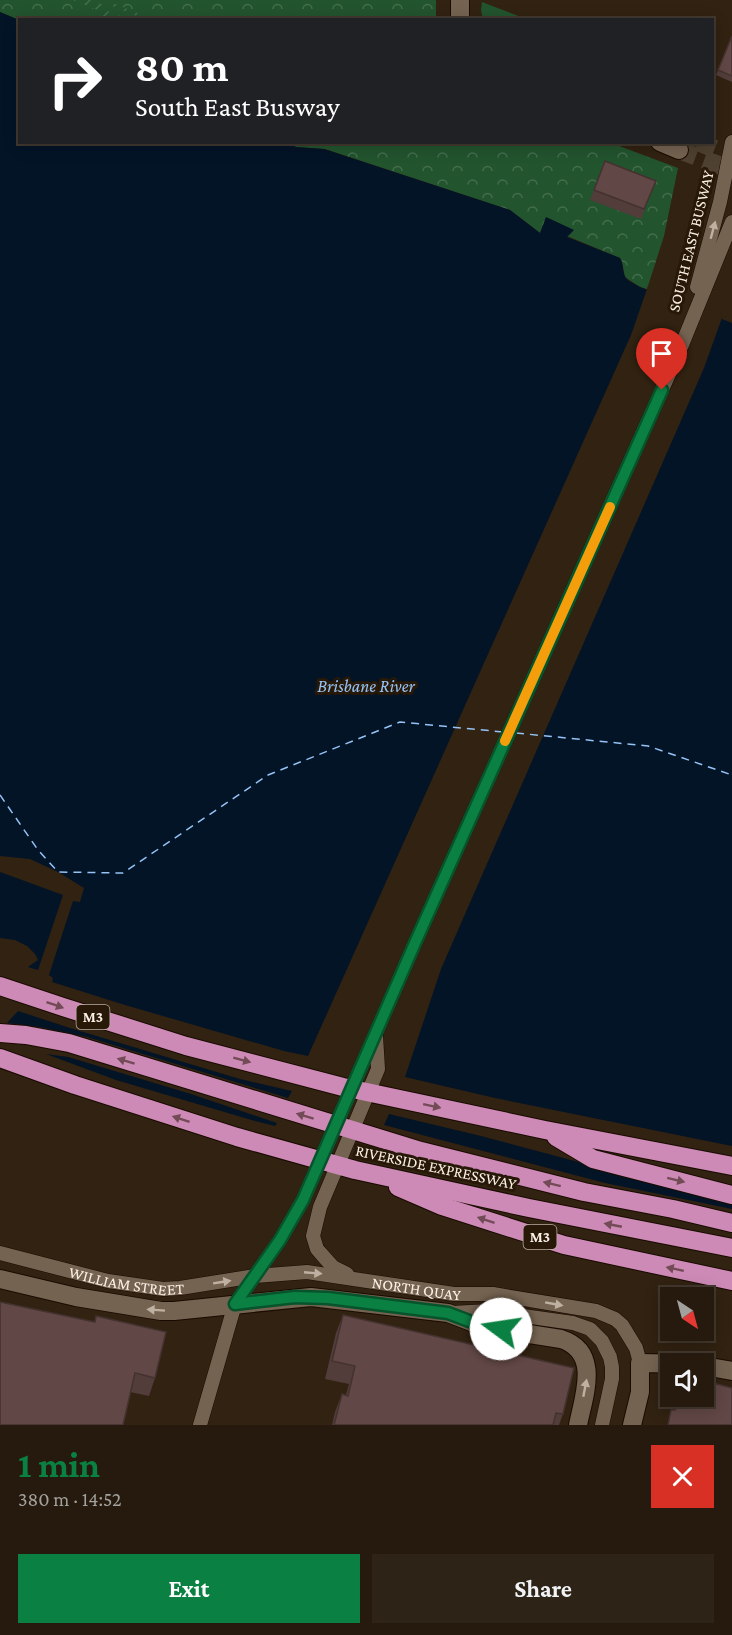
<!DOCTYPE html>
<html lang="en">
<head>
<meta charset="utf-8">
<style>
  :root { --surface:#251a0d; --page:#2d2316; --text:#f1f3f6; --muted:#a3a19d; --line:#42382e; --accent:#0b8043 }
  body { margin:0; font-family:"Crimson Pro",serif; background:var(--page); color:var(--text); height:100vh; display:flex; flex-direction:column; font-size:22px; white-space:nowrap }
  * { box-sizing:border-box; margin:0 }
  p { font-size:20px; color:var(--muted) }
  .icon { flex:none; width:33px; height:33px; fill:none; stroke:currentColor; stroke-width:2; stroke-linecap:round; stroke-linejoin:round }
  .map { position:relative; height:1425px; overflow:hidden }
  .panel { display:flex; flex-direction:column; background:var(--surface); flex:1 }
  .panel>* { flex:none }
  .guide { position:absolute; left:18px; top:18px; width:696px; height:126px; border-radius:0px; box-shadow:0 3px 15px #0003,0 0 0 2px var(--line); background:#202124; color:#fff; overflow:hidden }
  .needle { width:39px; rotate:144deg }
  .controls { position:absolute; left:660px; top:1287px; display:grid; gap:12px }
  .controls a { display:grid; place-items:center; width:54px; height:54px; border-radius:0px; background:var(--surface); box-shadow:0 3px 15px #0003,0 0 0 2px var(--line); font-size:30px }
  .pin { position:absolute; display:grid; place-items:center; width:51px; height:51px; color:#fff; margin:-62px -26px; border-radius:50% 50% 50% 0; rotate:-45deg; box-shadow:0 0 6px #0007 }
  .pin .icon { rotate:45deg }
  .me { position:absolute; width:66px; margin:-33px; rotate:284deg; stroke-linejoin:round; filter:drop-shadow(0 0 4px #0008) }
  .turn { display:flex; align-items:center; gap:21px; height:126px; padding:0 18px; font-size:27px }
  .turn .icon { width:78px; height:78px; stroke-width:2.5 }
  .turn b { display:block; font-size:42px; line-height:51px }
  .round { display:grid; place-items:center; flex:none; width:63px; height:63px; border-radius:0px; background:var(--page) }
  .head { display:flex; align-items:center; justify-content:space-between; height:102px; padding:0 18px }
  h1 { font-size:36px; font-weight:700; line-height:45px; color:var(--accent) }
  .cta { display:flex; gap:12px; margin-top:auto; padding:12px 18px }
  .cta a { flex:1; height:69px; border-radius:0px; background:var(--accent); color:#fff; font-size:24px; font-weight:700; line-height:69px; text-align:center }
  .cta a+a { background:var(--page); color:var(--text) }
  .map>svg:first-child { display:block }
  .grass { fill:url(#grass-tufts) }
  .park { fill:url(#park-crowns) }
  .garden { fill:url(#garden-furrows) }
  .water { fill:#031427 }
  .pier { fill:#312211; fill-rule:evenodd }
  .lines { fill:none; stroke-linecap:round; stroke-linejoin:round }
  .ferry { stroke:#95c3f6; stroke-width:1.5; stroke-dasharray:8 6; stroke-linecap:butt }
  .minor-tunnel { stroke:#4f4131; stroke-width:18; stroke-dasharray:18 9; stroke-linecap:butt }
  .service-casing { stroke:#190b00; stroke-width:15 }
  .minor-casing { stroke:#190b00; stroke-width:20 }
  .motorway-casing { stroke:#190b00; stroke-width:20 }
  .service { stroke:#756351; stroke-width:14 }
  .minor { stroke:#756351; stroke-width:18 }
  .motorway { stroke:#cd8ab6; stroke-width:18 }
  .wall { fill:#533d3b }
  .building { fill:#614745; stroke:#443230; stroke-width:1.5 }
  .oneway { fill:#bfb1a2 }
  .oneway2 { fill:#724b56 }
  .route-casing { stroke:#07532c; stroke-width:15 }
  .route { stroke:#0b8043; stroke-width:10 }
  .slow { stroke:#f59e0b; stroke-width:10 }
  .labels { text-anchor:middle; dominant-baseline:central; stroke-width:6; stroke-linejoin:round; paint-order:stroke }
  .shield { fill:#271808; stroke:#bbafa3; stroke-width:1.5 }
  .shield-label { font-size:15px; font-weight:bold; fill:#fbf0e5 }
  .street-label { font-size:16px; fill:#fbf0e5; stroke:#271808 }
  .water-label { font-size:18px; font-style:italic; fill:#95c3f6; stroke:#271808 }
</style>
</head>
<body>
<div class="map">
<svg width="732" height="1425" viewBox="0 0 732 1425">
  <defs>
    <pattern id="grass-tufts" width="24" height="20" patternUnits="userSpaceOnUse" patternTransform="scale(1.5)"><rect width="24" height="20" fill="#22542e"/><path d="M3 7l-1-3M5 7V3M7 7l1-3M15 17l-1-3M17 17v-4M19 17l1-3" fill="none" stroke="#436d4c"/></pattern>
    <pattern id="park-crowns" width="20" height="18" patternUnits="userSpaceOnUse" patternTransform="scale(1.5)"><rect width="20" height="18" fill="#22542e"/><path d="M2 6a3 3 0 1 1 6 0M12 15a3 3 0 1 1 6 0" fill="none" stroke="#436d4c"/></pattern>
    <pattern id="garden-furrows" width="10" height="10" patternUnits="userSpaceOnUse" patternTransform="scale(1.5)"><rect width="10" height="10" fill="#22542e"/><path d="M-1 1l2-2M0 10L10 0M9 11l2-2" fill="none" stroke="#436d4c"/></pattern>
  </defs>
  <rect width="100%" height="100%" fill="#312211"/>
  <polygon class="grass" points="482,2 526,19 483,20 481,10"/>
  <g class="park">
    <polygon points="0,0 436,0 436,20 19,20 0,12"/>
    <polygon points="288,143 611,143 678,168 664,236 647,289 640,287 625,277 622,262 620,258 567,236 573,230 547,218 540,233 510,210 325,149 296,147"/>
  </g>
  <polygon class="garden" points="73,0 92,0 106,6 108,1 152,19 144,19 110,5 107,11 128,19 100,19 102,12"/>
  <path class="water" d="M 0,12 L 19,20 L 20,142 L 288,142 L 296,147 L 324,149 L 510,210 L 540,233 L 546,217 L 574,230 L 567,237 L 620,258 C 624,264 622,273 626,278 C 629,282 636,284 640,287 L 732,323 L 732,1248 L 387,1166 L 379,1134 L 249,1132 L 0,1050 Z"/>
  <path class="pier" d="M 648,286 L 723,315 L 704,368 L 441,969 L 405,1077 L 495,1098 L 732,1146 L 732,1203 L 481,1136 L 389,1114 L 384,1125 L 605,1183 L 732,1209 L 732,1251 L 386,1169 L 381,1156 L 416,1165 L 417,1162 L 380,1152 L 377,1137 L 248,1135 L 0,1053 L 0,938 L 15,940 L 27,946 L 35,954 L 38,960 L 28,967 L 38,970 L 63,895 L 0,872 L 0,856 L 30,859 L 58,872 L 84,888 L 80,902 L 73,901 L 49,975 L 53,978 L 52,982 L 125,1005 L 284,1051 L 308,1056 L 631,335 ZM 18,1011 L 70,1028 L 240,1079 L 292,1091 L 288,1098 L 87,1037 L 40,1027 L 7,1023 ZM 46,1054 L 68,1057 L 191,1094 L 277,1123 L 275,1126 L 255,1121 L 116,1080 Z"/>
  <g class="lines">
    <g class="ferry">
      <polyline points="516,733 648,746 732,775"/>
      <polyline points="0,795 38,850 58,872 123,873 268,775 400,722 503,732"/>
    </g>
    <g class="minor-tunnel">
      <polyline points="698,142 732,156"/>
      <polyline points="679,150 732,170"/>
    </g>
    <defs>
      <g id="service">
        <polyline points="697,287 720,202 732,142"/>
        <path id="s1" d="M 0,1253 L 108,1281 L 163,1289 L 180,1288 L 255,1276 L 307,1272 L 454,1294 L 493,1294 L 596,1311 L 615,1319 L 622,1325 L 636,1348 L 640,1363"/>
        <polyline points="347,1274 333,1267 324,1257 317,1249 313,1236 320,1207 378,1069 376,1036"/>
        <polyline points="452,1313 489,1311 573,1323 590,1329 602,1341 610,1357 612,1367 612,1379 602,1425"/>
        <polyline points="200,1425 235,1304 280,1240 303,1200 415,943 681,347 732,222"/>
      </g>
      <g id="minor">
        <polyline points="460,0 460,20"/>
        <polyline points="660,142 679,150"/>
        <path d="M 0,1279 L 76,1297 L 161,1311 L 174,1311 L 311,1297 L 448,1313 L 485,1327 L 561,1339 C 601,1352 584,1395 578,1425"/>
        <polyline points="704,1366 732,1371"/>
        <polyline points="632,1425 640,1392 640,1363 693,1364"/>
      </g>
      <g id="motorway">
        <polyline points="0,986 63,1007 186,1046 343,1087 545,1130 732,1166"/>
        <polyline points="0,1033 26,1035 69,1043 421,1151 584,1192 673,1209 732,1223"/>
        <polyline points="0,1058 75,1085 237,1137 355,1170 529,1208 732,1248"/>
        <polyline points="556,1137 593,1159 732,1195"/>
        <polyline points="398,1187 442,1206 564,1245 732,1281"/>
      </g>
    </defs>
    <use href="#service" class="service-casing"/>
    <use href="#minor" class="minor-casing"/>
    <use href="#motorway" class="motorway-casing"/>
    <use href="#service" class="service"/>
    <use href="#minor" class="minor"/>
    <use href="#motorway" class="motorway"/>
  </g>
  <g class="wall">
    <polygon points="732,36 732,82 716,75"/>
    <polygon points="605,161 656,181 641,219 590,200"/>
    <polygon points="343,1315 563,1414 559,1425 332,1425 335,1412 342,1394 346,1395 349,1384 325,1379 336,1333"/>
    <polygon points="96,1316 155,1378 149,1396 130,1392 94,1322"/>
  </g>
  <g class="building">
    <polygon points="732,36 732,76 718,70"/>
    <polygon points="605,161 656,181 644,209 594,190"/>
    <polygon points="0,1302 95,1322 96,1316 166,1332 155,1378 135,1373 123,1425 0,1425"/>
    <polygon points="343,1315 574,1368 563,1414 556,1413 553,1425 334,1425 342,1394 348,1396 355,1366 332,1361"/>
    <polygon points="717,1384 732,1388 732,1425 668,1425 671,1410 675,1410 681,1400 685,1396 704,1396 704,1385"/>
  </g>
  <defs><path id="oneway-solid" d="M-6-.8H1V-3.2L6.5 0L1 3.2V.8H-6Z" transform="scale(1.5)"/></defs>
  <g class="oneway">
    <use href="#oneway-solid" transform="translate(713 230) rotate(-75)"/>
    <use href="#oneway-solid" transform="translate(313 1273) rotate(5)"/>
    <use href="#oneway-solid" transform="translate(222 1282) rotate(-9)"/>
    <use href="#oneway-solid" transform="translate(554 1304) rotate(10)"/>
    <use href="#oneway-solid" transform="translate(156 1310) rotate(-176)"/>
    <use href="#oneway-solid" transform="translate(585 1388) rotate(-79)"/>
  </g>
  <g class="oneway2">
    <use href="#oneway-solid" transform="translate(55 1005) rotate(19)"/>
    <use href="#oneway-solid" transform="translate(242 1060) rotate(15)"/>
    <use href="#oneway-solid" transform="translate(126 1061) rotate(-163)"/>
    <use href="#oneway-solid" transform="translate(432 1106) rotate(12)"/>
    <use href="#oneway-solid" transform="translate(305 1116) rotate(-163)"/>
    <use href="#oneway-solid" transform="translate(181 1119) rotate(-162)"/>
    <use href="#oneway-solid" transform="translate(676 1180) rotate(14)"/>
    <use href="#oneway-solid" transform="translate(552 1184) rotate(-166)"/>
    <use href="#oneway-solid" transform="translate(486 1220) rotate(-162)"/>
    <use href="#oneway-solid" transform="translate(613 1225) rotate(-169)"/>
    <use href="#oneway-solid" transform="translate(675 1269) rotate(-168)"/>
  </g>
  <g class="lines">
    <defs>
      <polyline id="route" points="501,1329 485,1327 448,1313 328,1298 295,1297 235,1304 280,1240 303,1200 415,943 662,390"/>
    </defs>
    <use href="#route" class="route-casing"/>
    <use href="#route" class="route"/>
    <polyline class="slow" points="505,741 610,507"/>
  </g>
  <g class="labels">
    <g class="shield">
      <rect x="76.5" y="1005" width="33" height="24" rx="4.5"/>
      <rect x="523.5" y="1225" width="33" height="24" rx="4.5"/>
    </g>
    <g class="shield-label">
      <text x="93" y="1017">M3</text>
      <text x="540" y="1237">M3</text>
    </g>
    <g class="street-label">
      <text transform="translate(691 241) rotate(-76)">SOUTH EAST BUSWAY</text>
      <text transform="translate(436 1167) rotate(12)">RIVERSIDE EXPRESSWAY</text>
      <text stroke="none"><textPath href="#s1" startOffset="130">WILLIAM STREET</textPath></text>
      <text stroke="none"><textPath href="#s1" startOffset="423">NORTH QUAY</textPath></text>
    </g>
    <g class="water-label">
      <text x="366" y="686">Brisbane River</text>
    </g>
  </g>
</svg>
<div class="controls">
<a><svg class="needle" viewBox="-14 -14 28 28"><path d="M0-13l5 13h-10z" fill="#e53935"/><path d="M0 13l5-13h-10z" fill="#a3a19d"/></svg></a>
<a><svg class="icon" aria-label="sound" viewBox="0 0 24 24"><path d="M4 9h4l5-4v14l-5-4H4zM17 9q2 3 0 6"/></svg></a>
</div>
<div class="pin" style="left:662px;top:390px;background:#d93025"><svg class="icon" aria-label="arrive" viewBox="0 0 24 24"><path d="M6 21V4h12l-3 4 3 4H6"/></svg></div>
<svg class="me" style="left:501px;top:1329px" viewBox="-20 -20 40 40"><circle r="19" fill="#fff"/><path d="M0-13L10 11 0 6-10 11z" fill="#0b8043"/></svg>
<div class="guide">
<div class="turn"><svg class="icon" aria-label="right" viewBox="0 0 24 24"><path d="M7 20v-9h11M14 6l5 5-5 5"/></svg><div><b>80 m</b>South East Busway</div></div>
</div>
</div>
<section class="panel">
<div class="head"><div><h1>1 min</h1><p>380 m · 14:52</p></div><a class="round" style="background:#d93025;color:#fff"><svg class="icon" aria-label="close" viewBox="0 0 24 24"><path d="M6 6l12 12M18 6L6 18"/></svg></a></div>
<div class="cta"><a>Exit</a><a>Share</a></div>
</section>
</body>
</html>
